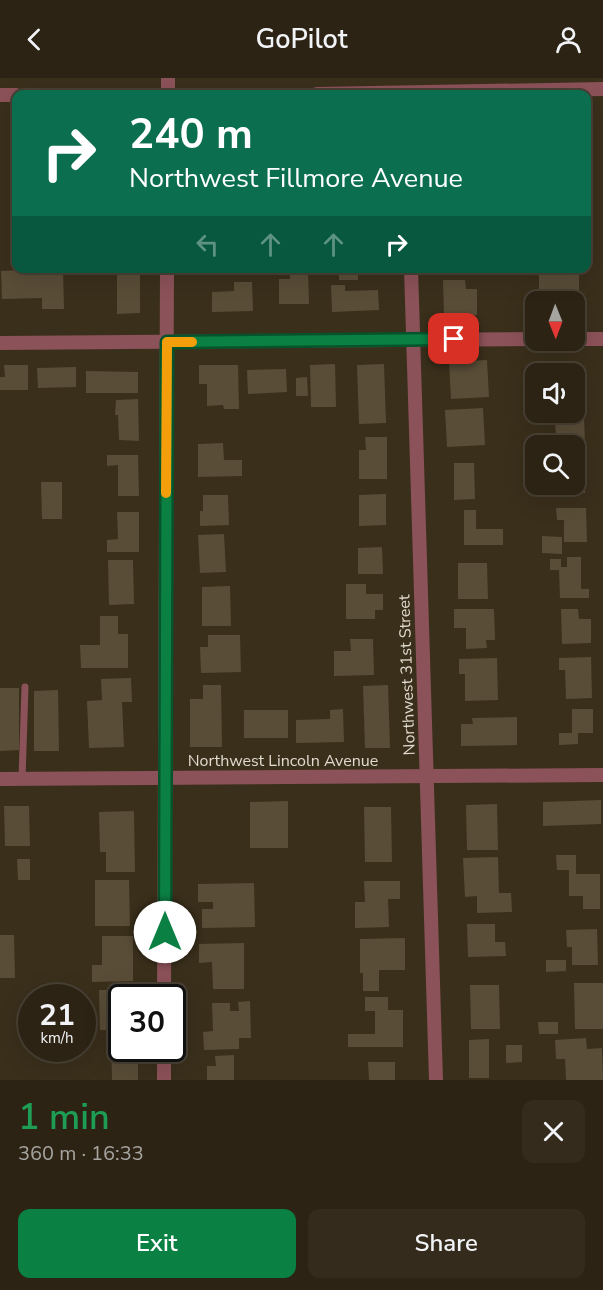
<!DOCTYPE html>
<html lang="en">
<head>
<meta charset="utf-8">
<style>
  :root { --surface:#2c2314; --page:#342b1d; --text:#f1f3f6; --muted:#a6a4a0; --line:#484034; --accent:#0b8043 }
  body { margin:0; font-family:"Nunito Sans",sans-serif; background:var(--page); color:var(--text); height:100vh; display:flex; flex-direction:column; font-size:22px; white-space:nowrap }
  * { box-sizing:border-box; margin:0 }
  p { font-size:20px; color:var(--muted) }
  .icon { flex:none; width:33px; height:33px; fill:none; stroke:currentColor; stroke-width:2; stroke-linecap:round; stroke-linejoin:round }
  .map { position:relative; height:1002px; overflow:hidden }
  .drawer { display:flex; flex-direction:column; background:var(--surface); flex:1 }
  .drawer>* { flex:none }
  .top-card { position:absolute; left:12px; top:12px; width:579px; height:183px; border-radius:12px; box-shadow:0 6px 24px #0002,0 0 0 2px var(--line); background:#0b6e4f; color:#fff; overflow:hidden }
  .needle { width:39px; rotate:179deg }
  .tools { position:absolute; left:525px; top:213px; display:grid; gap:12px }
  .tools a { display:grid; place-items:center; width:60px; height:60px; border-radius:12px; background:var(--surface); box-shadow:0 6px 24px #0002,0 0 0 2px var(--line); font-size:30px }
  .speed { position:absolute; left:18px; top:906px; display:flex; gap:12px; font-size:30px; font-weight:700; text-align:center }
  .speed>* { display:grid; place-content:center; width:78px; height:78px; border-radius:50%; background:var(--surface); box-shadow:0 6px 24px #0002,0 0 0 2px var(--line); line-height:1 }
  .speed small { font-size:15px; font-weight:400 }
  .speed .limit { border:3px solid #111; border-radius:9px; background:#fff; color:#111 }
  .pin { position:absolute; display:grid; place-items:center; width:51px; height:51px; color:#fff; margin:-26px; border-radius:12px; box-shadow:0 3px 9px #0006 }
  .me { position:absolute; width:66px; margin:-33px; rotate:0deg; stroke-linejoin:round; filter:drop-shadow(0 0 4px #0008) }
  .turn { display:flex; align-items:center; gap:21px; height:126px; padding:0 18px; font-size:27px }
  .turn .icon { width:78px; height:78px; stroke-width:2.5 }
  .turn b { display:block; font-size:42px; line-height:51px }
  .lanes { display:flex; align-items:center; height:57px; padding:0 18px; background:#0003; justify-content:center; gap:30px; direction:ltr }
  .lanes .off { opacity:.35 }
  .round { display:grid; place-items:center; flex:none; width:63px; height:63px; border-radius:12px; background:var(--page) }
  .head { display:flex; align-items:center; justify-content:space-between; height:102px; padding:0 18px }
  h1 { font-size:36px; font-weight:600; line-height:45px; color:#1e9e55 }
  .primary-button { display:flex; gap:12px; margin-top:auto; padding:12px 18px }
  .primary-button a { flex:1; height:69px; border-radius:12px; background:var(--accent); color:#fff; font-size:24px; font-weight:600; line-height:69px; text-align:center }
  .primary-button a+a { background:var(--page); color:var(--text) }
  header { display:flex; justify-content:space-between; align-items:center; height:78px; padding:0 18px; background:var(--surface); font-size:27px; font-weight:600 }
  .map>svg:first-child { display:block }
  .building { fill:#594d37 }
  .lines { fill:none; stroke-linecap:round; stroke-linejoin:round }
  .service { stroke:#8c5259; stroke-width:7 }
  .minor { stroke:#8c5259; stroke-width:14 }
  .route-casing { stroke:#07532c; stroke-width:15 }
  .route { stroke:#0b8043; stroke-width:10 }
  .slow { stroke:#f59e0b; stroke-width:10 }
  .labels { text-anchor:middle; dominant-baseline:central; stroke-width:4.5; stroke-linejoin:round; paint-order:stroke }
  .street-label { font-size:16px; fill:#e1dace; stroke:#3a2f1b }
</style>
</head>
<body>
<header><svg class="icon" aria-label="back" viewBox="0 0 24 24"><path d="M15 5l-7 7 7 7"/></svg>GoPilot<svg class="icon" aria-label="person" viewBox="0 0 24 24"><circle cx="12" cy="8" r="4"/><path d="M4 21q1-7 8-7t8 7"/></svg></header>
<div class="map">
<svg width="603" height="1002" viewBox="0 0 603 1002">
  <rect width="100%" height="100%" fill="#3a2f1b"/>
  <g class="building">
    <polygon points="10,46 16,46 16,65 11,66"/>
    <polygon points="63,190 64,231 42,231 42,220 2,221 1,193"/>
    <polygon points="117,190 136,190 136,194 140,194 140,235 117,236"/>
    <polygon points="207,190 232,190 232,196 207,197"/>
    <polygon points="290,190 308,190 309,226 279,226 279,201 290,201"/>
    <polygon points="349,190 380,190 380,194 358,194 358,202 339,202 339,192"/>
    <rect x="539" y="194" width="40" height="24"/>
    <polygon points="443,202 465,202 466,211 477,211 477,237 444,238"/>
    <polygon points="234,204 252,204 253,233 212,234 212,214 234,213"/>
    <polygon points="331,207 345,207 345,213 378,212 379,232 332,234"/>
    <polygon points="487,282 489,319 451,321 449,284"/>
    <polygon points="335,286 336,329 311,329 310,287"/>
    <polygon points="384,286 386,345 359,346 357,287"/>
    <polygon points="4,287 28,287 28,312 0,312 0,299 5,299"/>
    <polygon points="199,287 238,287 239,331 224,331 223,327 207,328 207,306 199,306"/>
    <polygon points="76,289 76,309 38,310 37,290"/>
    <polygon points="286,291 287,314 248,316 247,292"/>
    <polygon points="583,291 583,312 574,313 574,296 536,296 536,313 532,313 531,292"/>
    <polygon points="86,293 138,294 138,315 86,315"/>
    <polygon points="307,299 308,318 296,318 296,300"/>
    <polygon points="138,321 139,363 119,362 118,337 115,337 116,322"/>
    <polygon points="483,330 485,367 447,369 445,332"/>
    <polygon points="555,334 572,334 572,340 584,340 585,364 556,365"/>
    <polygon points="365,359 387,359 387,401 359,401 359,372 366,372"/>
    <polygon points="223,365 224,382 242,382 242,398 198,399 198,366"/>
    <polygon points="107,377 138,377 139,418 118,418 118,387 107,388"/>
    <polygon points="574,379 585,379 585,415 559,416 559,406 574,406"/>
    <polygon points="454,385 474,385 475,421 454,422"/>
    <polygon points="41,404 62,404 62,441 42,441"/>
    <polygon points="386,416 386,447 359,448 359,417"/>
    <polygon points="203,417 228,417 229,447 200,448 200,433 203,433"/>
    <polygon points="556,430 586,430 587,464 564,464 564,442 557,442"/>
    <polygon points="464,432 476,432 476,451 503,451 503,467 464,467"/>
    <polygon points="117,434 139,434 139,474 107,474 107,462 118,461"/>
    <polygon points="224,456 226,494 200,495 198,457"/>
    <polygon points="542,458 562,459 562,476 542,475"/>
    <polygon points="382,469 383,496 358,496 358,470"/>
    <polygon points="567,479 581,479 581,511 589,511 589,520 560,520 559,492 550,492 550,481 561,481 561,489 567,489"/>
    <polygon points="108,482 133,482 134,526 109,527"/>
    <polygon points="458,485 487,485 488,521 458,521"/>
    <polygon points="346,506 366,506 366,516 383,516 383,532 375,532 375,541 346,541"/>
    <polygon points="230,508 231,548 202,548 202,509"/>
    <polygon points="454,531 494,531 495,562 486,562 487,570 466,571 466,550 454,550"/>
    <polygon points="561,531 578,531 579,541 591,541 591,565 562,566"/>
    <polygon points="100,538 118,538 118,556 128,556 128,590 81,590 80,567 100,567"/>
    <polygon points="208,557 240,557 241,594 201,595 200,569 208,569"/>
    <polygon points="350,561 373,561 374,597 334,598 334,573 351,573"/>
    <polygon points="591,579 592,620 566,621 565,592 559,592 559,580"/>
    <polygon points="497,580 498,622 465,623 465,596 459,596 459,581"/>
    <polygon points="131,600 132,624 122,624 124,669 89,670 87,623 102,622 101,601"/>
    <polygon points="203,607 221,607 222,669 190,669 190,621 203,621"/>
    <polygon points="388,607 390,670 365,670 363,608"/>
    <polygon points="0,610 19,610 19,672 0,673"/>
    <polygon points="58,612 59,673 34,673 34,613"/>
    <polygon points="343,631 344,664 296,665 296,642 330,641 330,632"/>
    <polygon points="572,631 593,631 593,655 578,655 578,666 559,667 559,655 572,655"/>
    <rect x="244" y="632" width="44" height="28"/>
    <polygon points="517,639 517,667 461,668 461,646 473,646 472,640"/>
    <polygon points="601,722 601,746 543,748 543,724"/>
    <polygon points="288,723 288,770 250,770 250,724"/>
    <polygon points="497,726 498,772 467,772 466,727"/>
    <polygon points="4,728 29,728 30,768 5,768"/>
    <polygon points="364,729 391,729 392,784 365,784"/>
    <polygon points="134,733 135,794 106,794 106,774 100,774 99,734"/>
    <polygon points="556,777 576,777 576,796 600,796 600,831 583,831 583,818 569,818 569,792 557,792"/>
    <polygon points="498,779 499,815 511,815 512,834 477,835 477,818 465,819 463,780"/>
    <polygon points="17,781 30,781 30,802 18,802"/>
    <polygon points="95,802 129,802 130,848 95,848"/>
    <polygon points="364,803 400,803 400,821 388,821 389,849 355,850 355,824 365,824"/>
    <polygon points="254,805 255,849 202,850 202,831 213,831 213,824 198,824 198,806"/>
    <polygon points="467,846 495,846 495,864 505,864 506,878 468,879"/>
    <polygon points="597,851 598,887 572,887 572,869 567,869 566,852"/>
    <polygon points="0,857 14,857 15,900 0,900"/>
    <polygon points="102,858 133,858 133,903 92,904 92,887 102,887"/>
    <polygon points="405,860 405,892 379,892 379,913 363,913 363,895 360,895 360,861"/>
    <polygon points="244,865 244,911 213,911 212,884 199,885 199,866"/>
    <polygon points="546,882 566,882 566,893 546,894"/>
    <polygon points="574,905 603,905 603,951 575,951"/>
    <polygon points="470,907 499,907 500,951 471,951"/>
    <polygon points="99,912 128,912 128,920 122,920 122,952 100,952"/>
    <polygon points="365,919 388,919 388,932 403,932 403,969 348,969 348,956 375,956 375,933 365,933"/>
    <polygon points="250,923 251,960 239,960 239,971 204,972 203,954 213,953 212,925 230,925 230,933 239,933 238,924"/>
    <polygon points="538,944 558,944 558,956 539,956"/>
    <polygon points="111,959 122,959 122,970 138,970 138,1002 112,1002"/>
    <polygon points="586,960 587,971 602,970 603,1002 566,1002 565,981 556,981 555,962"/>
    <polygon points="489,961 489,1000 469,1000 469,962"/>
    <polygon points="506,967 522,967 522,984 506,985"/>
    <polygon points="234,977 234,1002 207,1002 207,988 216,988 215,978"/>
    <polygon points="368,984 395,984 395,1002 369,1002"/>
  </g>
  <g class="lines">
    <polyline class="service" points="22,701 25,609"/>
    <g class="minor">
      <polyline points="168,16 168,0"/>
      <polyline points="317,16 603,11"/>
      <polyline points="0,17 16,17"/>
      <polyline points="411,190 436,1002"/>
      <polyline points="574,261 603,261"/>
      <polyline points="0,265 536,261"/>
      <polyline points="0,701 603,697"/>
      <polyline points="164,920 167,190"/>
      <polyline points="164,1002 164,970"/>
    </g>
  </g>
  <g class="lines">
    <defs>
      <polyline id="route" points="165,854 167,264 454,261"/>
    </defs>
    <use href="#route" class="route-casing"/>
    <use href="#route" class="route"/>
    <polyline class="slow" points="166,415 167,264 192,264"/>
  </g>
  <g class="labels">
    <g class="street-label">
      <text transform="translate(407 597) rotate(-92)">Northwest 31st Street</text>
      <text x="283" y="683">Northwest Lincoln Avenue</text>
    </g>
  </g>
</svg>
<div class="tools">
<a><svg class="needle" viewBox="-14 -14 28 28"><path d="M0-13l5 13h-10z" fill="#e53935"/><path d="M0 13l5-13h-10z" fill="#a6a4a0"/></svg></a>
<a><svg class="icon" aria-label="sound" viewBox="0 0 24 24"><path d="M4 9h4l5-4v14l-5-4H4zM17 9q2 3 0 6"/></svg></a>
<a><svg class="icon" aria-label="search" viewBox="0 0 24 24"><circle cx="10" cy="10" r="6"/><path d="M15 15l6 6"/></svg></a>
</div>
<div class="speed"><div>21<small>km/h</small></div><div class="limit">30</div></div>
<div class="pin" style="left:454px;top:261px;background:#d93025"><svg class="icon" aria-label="arrive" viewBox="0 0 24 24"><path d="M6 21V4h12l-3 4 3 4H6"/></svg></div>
<svg class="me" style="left:165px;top:854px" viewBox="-20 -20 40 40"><circle r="19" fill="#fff"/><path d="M0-13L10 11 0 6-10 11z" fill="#0b8043"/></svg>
<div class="top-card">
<div class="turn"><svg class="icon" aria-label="right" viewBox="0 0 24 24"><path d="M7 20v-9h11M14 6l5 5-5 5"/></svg><div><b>240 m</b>Northwest Fillmore Avenue</div></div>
<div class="lanes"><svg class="icon off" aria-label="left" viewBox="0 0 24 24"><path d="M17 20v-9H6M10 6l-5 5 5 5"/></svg><svg class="icon off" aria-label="ahead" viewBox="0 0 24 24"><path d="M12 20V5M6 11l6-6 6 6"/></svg><svg class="icon off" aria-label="ahead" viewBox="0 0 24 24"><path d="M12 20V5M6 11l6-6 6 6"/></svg><svg class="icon" aria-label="right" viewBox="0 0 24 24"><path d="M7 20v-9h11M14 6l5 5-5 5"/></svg></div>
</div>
</div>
<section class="drawer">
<div class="head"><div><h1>1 min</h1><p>360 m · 16:33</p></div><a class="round"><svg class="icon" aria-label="close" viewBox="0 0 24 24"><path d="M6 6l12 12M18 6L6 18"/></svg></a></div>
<div class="primary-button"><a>Exit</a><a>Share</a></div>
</section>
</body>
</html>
